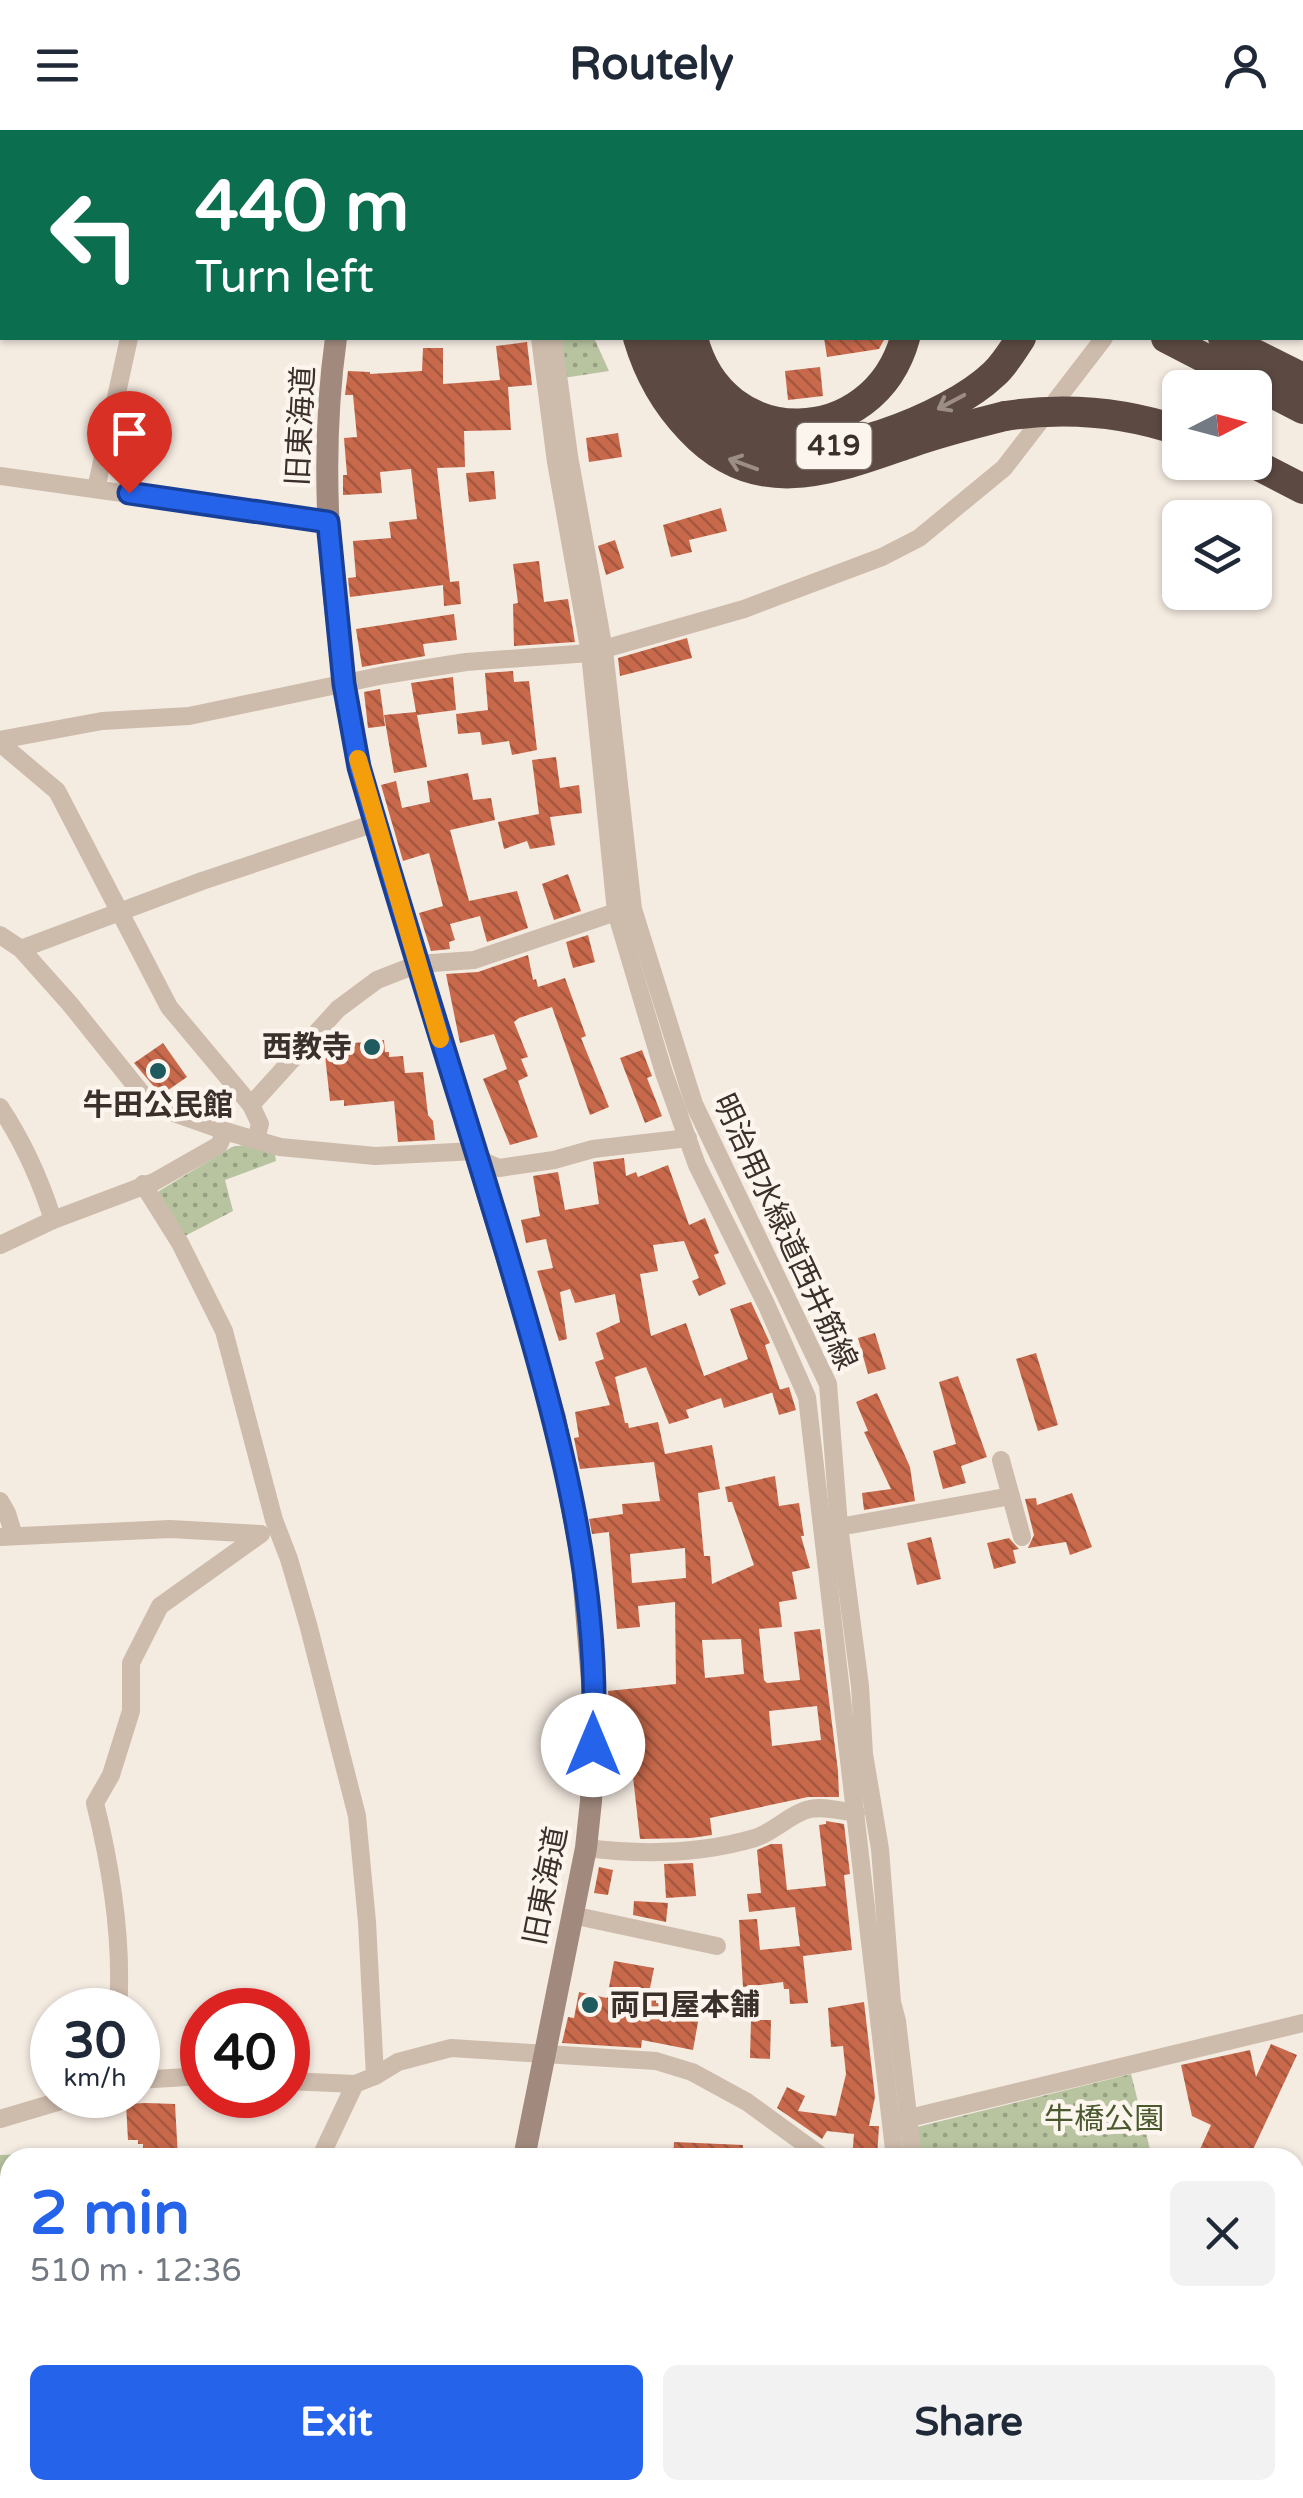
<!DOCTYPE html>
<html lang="en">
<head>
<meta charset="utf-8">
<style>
  :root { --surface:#fff; --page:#f2f2f3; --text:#1f2937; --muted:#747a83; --accent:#2563eb }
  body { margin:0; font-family:"Varela Round","Noto Sans JP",sans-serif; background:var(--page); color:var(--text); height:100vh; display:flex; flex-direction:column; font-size:38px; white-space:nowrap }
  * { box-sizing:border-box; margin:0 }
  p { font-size:32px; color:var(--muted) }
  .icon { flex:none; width:55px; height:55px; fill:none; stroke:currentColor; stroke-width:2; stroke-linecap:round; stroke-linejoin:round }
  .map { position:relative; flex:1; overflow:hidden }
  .sheet { position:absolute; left:0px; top:2018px; width:1305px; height:352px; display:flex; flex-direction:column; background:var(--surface); border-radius:30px 30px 0 0; box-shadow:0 2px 8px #0004 }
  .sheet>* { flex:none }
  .banner { position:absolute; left:0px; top:0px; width:1305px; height:210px; box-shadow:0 2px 8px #0004; background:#0b6e4f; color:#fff; overflow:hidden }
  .needle { width:65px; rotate:84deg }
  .controls { position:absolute; left:1162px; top:240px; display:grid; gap:20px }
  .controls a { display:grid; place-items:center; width:110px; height:110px; border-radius:15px; background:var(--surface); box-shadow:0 2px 8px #0004; font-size:50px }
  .speed { position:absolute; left:30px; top:1858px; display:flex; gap:20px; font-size:50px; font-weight:700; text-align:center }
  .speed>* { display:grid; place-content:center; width:130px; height:130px; border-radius:50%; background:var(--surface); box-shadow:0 2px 8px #0004; line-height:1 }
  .speed small { font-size:25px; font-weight:400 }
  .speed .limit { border:15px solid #d22; background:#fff; color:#111 }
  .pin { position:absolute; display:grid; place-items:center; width:85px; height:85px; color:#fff; margin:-102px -42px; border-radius:50% 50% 50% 0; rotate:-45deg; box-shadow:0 0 10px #0007 }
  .pin .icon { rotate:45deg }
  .me { position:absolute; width:110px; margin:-55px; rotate:0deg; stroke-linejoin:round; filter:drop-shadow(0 0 8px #0008) }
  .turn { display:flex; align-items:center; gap:35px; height:210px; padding:0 30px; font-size:45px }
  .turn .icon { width:130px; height:130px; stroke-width:2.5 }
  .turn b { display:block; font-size:70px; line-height:85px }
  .round { display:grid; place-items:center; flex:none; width:105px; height:105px; border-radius:15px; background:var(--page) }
  .overview { display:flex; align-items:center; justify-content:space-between; height:170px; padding:0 30px }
  h1 { font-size:60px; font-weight:700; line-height:75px; color:var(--accent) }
  .cta { display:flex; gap:20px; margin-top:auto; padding:20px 30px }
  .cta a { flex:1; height:115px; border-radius:15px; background:var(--accent); color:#fff; font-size:40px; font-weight:700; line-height:115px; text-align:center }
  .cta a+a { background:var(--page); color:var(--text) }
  header { display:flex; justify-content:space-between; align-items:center; height:130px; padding:0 30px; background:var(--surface); font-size:45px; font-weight:700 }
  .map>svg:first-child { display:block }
  .grass { fill:url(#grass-dots) }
  .forest { fill:url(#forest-firs) }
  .building { fill:url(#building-back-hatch); fill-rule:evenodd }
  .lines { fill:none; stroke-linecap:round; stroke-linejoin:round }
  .street { stroke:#cdbbac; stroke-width:18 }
  .secondary { stroke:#a18a7d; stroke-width:22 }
  .highway { stroke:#5c4a42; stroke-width:30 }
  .highway-bridge { stroke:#5c4a42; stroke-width:30 }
  .oneway { stroke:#9c8e87 }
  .route-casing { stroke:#184099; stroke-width:25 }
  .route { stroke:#2563eb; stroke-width:18 }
  .slow { stroke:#f59e0b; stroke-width:18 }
  .poi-dot { fill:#1f5a5e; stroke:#fbf5ee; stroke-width:4 }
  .labels { text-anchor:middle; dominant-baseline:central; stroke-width:9; stroke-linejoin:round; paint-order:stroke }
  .shield { fill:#fbf5ee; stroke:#756b66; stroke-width:2.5 }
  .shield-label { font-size:28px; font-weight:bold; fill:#3b302b }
  .street-label { font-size:30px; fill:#3b302b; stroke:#fbf5ee }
  .poi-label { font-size:30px; font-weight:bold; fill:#3b302b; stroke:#fbf5ee; text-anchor:end }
  .park-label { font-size:30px; fill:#4a5a2e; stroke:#fbf5ee }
</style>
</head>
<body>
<header><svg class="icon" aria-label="menu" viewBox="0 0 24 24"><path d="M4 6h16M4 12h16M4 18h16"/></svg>Routely<svg class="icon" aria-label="person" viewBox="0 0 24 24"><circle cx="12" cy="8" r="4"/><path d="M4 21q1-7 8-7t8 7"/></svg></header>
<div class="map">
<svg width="1303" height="2368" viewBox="0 0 1303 2368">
  <defs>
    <pattern id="grass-dots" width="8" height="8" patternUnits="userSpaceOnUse" patternTransform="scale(2.5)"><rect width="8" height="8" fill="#b8c4a0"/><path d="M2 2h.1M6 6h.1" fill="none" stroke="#97a083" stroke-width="1.8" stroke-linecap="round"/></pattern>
    <pattern id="forest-firs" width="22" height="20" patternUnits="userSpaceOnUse" patternTransform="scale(2.5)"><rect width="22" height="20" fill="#b8c4a0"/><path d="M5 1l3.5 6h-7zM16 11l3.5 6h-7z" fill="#97a083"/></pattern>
    <pattern id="building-back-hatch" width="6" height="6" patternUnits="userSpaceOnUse" patternTransform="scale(2.5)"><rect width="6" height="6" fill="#c8694b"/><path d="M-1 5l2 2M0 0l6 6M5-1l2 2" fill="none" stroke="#a4573f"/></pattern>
  </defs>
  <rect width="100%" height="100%" fill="#f4ebe1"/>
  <g class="grass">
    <polygon points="557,208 594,208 609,241 563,248"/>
    <polygon points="244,1015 275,1024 276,1031 225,1050 233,1081 183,1107 159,1071 159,1061 232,1017"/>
    <polygon points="1131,1944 1152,2027 920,2027 917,1997"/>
  </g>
  <polygon class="forest" points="35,2024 52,2027 10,2028 10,2207 0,2190 0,2025"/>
  <g class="building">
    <polygon points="824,208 885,208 879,219 827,227"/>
    <polygon points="527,212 532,255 508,257 511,300 464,301 465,337 437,338 450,452 459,451 461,474 444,476 443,455 350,467 348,448 356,447 353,411 391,408 389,392 417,389 411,339 380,342 382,363 343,365 343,345 347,345 344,308 357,307 353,265 345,265 348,241 370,242 370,244 422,241 423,218 443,218 443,254 500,250 496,216"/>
    <polygon points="820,237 823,266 788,270 785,241"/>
    <polygon points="618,303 622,327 589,332 586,308"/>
    <polygon points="494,341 496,369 469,372 466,343"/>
    <polygon points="721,378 727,401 689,410 692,422 671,427 663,395"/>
    <polygon points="615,410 624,438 606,445 598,416"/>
    <polygon points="539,431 544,472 568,469 575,512 514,516 513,474 518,473 513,434"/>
    <polygon points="454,484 457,510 423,514 425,526 362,537 356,499"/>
    <polygon points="687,508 692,528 620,546 618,528"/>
    <polygon points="513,541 514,552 529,551 537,620 512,625 509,611 482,615 480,602 458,604 456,584 488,580 485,543"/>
    <polygon points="453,547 456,580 417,585 427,637 394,643 384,585 416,582 411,553"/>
    <polygon points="380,559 385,596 368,598 364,562"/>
    <polygon points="556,627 560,658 579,655 582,683 550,687 555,715 530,719 527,711 504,719 498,692 539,684 532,630"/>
    <polygon points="468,643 473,670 491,668 495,690 450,700 469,771 517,761 528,798 487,812 480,786 450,794 455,810 449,812 450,819 431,821 419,783 443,776 429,723 403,731 381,655 396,651 402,678 430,672 427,651"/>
    <polygon points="568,744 581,781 554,790 542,754"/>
    <polygon points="588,805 595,832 573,838 566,812"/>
    <polygon points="528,825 533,850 536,849 538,857 565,848 586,906 581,908 609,977 590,985 552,877 519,888 514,892 528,927 521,929 528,946 518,951 538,1007 510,1015 483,949 507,939 494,904 460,913 446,844 478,842"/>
    <polygon points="384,910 385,922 389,922 389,927 403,926 405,943 423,942 428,985 433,991 435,1010 398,1012 394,971 344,976 344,970 330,971 324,916"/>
    <polygon points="163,913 187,947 161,965 134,933"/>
    <polygon points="642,920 652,946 647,948 662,986 645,993 620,928"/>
    <path d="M 624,1028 L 626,1046 L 636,1042 L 638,1047 L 668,1035 L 689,1095 L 705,1088 L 719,1123 L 714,1125 L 726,1154 L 699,1166 L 692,1151 L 699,1148 L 684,1111 L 653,1115 L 658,1141 L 640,1144 L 651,1206 L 686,1193 L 704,1246 L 748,1229 L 730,1179 L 751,1172 L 770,1213 L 765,1215 L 780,1260 L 724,1278 L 721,1268 L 686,1280 L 689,1288 L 669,1294 L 646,1237 L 615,1247 L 625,1293 L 628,1293 L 629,1298 L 658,1292 L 665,1324 L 712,1315 L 720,1359 L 698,1363 L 704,1426 L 710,1426 L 712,1454 L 754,1435 L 732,1372 L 728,1372 L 725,1357 L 775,1346 L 779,1376 L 799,1373 L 804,1406 L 801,1406 L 810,1438 L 792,1442 L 797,1469 L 779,1472 L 782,1497 L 759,1499 L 764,1550 L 767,1553 L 800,1550 L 794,1502 L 820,1499 L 838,1641 L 839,1667 L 808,1667 L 710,1688 L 712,1705 L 691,1708 L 640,1709 L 632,1638 L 614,1640 L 608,1561 L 676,1554 L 675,1472 L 638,1476 L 640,1497 L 617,1499 L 609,1402 L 592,1404 L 589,1389 L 623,1384 L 622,1374 L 660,1371 L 654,1332 L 580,1339 L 574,1308 L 579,1307 L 575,1282 L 610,1275 L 595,1232 L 604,1229 L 596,1203 L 620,1192 L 615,1164 L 575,1173 L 570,1159 L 560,1162 L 567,1209 L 559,1211 L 537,1141 L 553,1138 L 546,1109 L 526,1113 L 521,1090 L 540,1086 L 533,1046 L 558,1042 L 565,1080 L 599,1074 L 593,1032 ZM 685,1418 L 686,1448 L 632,1453 L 630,1424 ZM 741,1509 L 744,1544 L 705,1548 L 702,1510 ZM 817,1576 L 821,1610 L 772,1616 L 769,1581 Z"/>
    <polygon points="875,1203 886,1239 868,1244 858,1208"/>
    <polygon points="1036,1223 1058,1295 1038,1301 1016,1229"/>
    <polygon points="958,1246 987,1327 961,1336 966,1353 943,1359 933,1321 956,1314 939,1252"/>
    <polygon points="789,1257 796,1280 779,1285 772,1262"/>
    <polygon points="877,1263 910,1337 915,1371 864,1380 862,1363 891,1359 864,1302 868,1301 856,1272"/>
    <polygon points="1072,1363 1092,1417 1070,1425 1066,1412 1028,1418 1034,1405 1025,1369 1036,1368 1037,1375"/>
    <polygon points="931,1407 941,1449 917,1455 907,1413"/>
    <polygon points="1009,1408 1019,1419 1013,1420 1016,1433 994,1439 987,1413"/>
    <polygon points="826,1691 844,1694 850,1744 844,1745 852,1820 803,1826 808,1873 790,1874 789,1859 784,1859 783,1852 743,1857 739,1790 757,1789 760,1820 800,1816 795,1777 749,1782 747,1764 761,1763 757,1720 771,1714 782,1714 787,1760 826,1756 819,1695 826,1694"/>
    <polygon points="693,1733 696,1766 666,1768 664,1734"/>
    <polygon points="599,1737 613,1740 608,1765 594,1763"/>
    <polygon points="634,1771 668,1773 666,1792 633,1785"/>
    <polygon points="614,1831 654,1838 648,1868 656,1868 656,1873 700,1881 693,1920 642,1910 641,1918 562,1913 568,1887 574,1888 579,1862 607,1868"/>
    <polygon points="864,1872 875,1967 869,1996 879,1996 877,2028 852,2028 854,2004 827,2001 822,2009 777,1978 787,1957 805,1966 798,1981 836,1986 846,1944 843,1916 831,1917 828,1878"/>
    <polygon points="751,1890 771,1890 770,1929 750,1928"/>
    <polygon points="1271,1914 1297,1925 1249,2028 1196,2028 1211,1995 1192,1986 1181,1935 1250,1920 1256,1947"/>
    <polygon points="146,1973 175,1974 178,2028 143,2028 143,2014 138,2014 138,2010 128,2010 126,1974"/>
    <polygon points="674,2012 743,2015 742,2028 673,2028"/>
  </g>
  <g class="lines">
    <g class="street">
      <polyline points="214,0 216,2"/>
      <polyline points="495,0 496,2"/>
      <polyline points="511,0 512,2"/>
      <polyline points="948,0 952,2"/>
      <polyline points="174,2 175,0"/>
      <polyline points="1259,2 1261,0"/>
      <polyline points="1302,147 1303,147"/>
      <polyline points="540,208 556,332 590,523 616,782 664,943 697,1035 767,1176 807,1267 895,2028"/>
      <polyline points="553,208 569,326 604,520 633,779 694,974 828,1254 839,1396 860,1556 864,1624 880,1719 892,1872 897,1891 913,2028"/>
      <polyline points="0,346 328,392"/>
      <polyline points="96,359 129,208"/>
      <polyline points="0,610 102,591 189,586 384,545 466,532 590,523 744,479 882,427 919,408 1004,338 1104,208"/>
      <polyline points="0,613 57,661 169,877 251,975 260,994 256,1009"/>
      <polyline points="0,805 21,819 70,874 151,975 225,1001"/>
      <polyline points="21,819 202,751 375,693"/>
      <polyline points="251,975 338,879 377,850 418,834 474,830 616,782"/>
      <path d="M 0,977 C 24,1013 40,1049 53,1090"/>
      <polyline points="143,1054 180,1113 224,1201 274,1390 289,1429 308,1494 357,1686 367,1792 375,1946 355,1954 320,2028"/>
      <polyline points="0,1115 53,1090 154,1052 219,1015 225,1001 280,1017 375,1026 476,1021 485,1032 499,1038 554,1030 593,1019 688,1008"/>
      <polyline points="1001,1330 1022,1407"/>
      <polyline points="0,1371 7,1383 14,1406"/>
      <polyline points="828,1399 1011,1366"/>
      <polyline points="0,1407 170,1399 259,1404"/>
      <path d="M 586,1718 C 642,1725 701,1724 755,1708 C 774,1702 791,1683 810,1679 C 825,1676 841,1681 856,1683"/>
      <polyline points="572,1785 717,1816"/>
      <path d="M 118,1880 C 123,1810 112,1741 95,1673 L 111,1645 L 131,1581 L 131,1533 L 160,1476 L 261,1404"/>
      <polyline points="375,1946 398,1932 451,1918 656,1931 692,1942 747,1972 824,2028"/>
      <polyline points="138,1950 202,1946"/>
      <polyline points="288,1951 355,1954"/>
      <polyline points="0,1989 81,1965"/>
      <polyline points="897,1991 1303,1893"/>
      <polyline points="0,2199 10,2217"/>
      <polyline points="1295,2252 1303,2257"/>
      <polyline points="1295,2358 1303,2363"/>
      <polyline points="189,2360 189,2368"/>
      <polyline points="1027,2360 1031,2368"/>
      <polyline points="1045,2360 1049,2368"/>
    </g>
    <g class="secondary">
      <polyline points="371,2 371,0"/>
      <path d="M 336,208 C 316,350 333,496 359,637 L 555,1288 L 582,1431 L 595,1587 L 591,1671 L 586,1718 L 524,2028"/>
      <polyline points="462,2368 463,2360"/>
    </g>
    <g class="highway">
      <polyline points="610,0 611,2"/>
      <polyline points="633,0 634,2"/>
      <polyline points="663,0 663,2"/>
      <polyline points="707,0 712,2"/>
      <polyline points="767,0 772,2"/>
      <polyline points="831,0 835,2"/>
      <polyline points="878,0 883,2"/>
      <polyline points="912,0 917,2"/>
      <polyline points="1302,179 1303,179"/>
      <path d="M 638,208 C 648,242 665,273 690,299 C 757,371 832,340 910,313 C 941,302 973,294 1005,286"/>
      <path d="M 668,208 C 684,252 712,297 759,315 C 821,337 948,288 994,244 C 1005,234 1013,220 1021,208"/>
      <path d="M 693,208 C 722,324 874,320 905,208"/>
      <polyline points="1166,208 1303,279"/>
      <polyline points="1223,208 1303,248"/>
      <polyline points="1251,332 1303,359"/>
    </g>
    <path class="highway-bridge" d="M 1005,286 C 1064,277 1124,282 1180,301"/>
  </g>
  <defs><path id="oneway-shaft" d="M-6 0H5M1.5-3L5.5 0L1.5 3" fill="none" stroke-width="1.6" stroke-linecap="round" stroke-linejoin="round" transform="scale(2.5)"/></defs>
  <g class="oneway">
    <use href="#oneway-shaft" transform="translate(951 272) rotate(152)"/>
    <use href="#oneway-shaft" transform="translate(743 334) rotate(-160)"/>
  </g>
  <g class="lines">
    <defs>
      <path id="route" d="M 129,363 L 328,392 L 344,554 L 359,637 C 406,800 458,961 507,1124 C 554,1283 602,1447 593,1615"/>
    </defs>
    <use href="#route" class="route-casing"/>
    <use href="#route" class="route"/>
    <polyline class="slow" points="358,629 440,909"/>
  </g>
  <g class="poi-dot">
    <circle cx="372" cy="917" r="10"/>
    <circle cx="158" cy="941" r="10"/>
    <circle cx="590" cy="1875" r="10"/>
  </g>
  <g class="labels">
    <rect class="shield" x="796.5" y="293" width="75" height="46" rx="8"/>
    <g class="shield-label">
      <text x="834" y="316">419</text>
    </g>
    <g class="street-label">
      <text transform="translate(301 296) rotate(-87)">旧東海道</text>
      <text transform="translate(785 1102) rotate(65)">明治用水緑道西井筋線</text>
      <text transform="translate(546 1756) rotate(-79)">旧東海道</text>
    </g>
    <g class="poi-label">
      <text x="352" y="917">西教寺</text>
      <text x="158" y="975" text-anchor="middle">牛田公民館</text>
      <text x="610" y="1875" text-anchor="start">両口屋本舗</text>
    </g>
    <g class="park-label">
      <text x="1104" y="1989">牛橋公園</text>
    </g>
  </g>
</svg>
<div class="controls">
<a><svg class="needle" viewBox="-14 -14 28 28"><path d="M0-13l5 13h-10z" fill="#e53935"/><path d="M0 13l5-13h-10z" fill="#747a83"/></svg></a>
<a><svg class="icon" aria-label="layers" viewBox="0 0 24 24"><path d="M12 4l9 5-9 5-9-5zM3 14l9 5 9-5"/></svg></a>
</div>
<div class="speed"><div>30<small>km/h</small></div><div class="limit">40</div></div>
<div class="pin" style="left:129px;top:363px;background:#d93025"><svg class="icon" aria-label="arrive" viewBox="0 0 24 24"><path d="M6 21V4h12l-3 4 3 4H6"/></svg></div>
<svg class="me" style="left:593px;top:1615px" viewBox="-20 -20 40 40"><circle r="19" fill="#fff"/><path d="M0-13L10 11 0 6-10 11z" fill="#2563eb"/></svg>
<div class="banner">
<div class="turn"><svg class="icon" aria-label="left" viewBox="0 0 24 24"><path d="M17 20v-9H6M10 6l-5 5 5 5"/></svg><div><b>440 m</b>Turn left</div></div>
</div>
<section class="sheet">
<div class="overview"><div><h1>2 min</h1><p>510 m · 12:36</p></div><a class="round"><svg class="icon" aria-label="close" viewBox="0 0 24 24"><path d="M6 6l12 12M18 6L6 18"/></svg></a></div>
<div class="cta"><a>Exit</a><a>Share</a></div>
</section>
</div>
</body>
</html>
